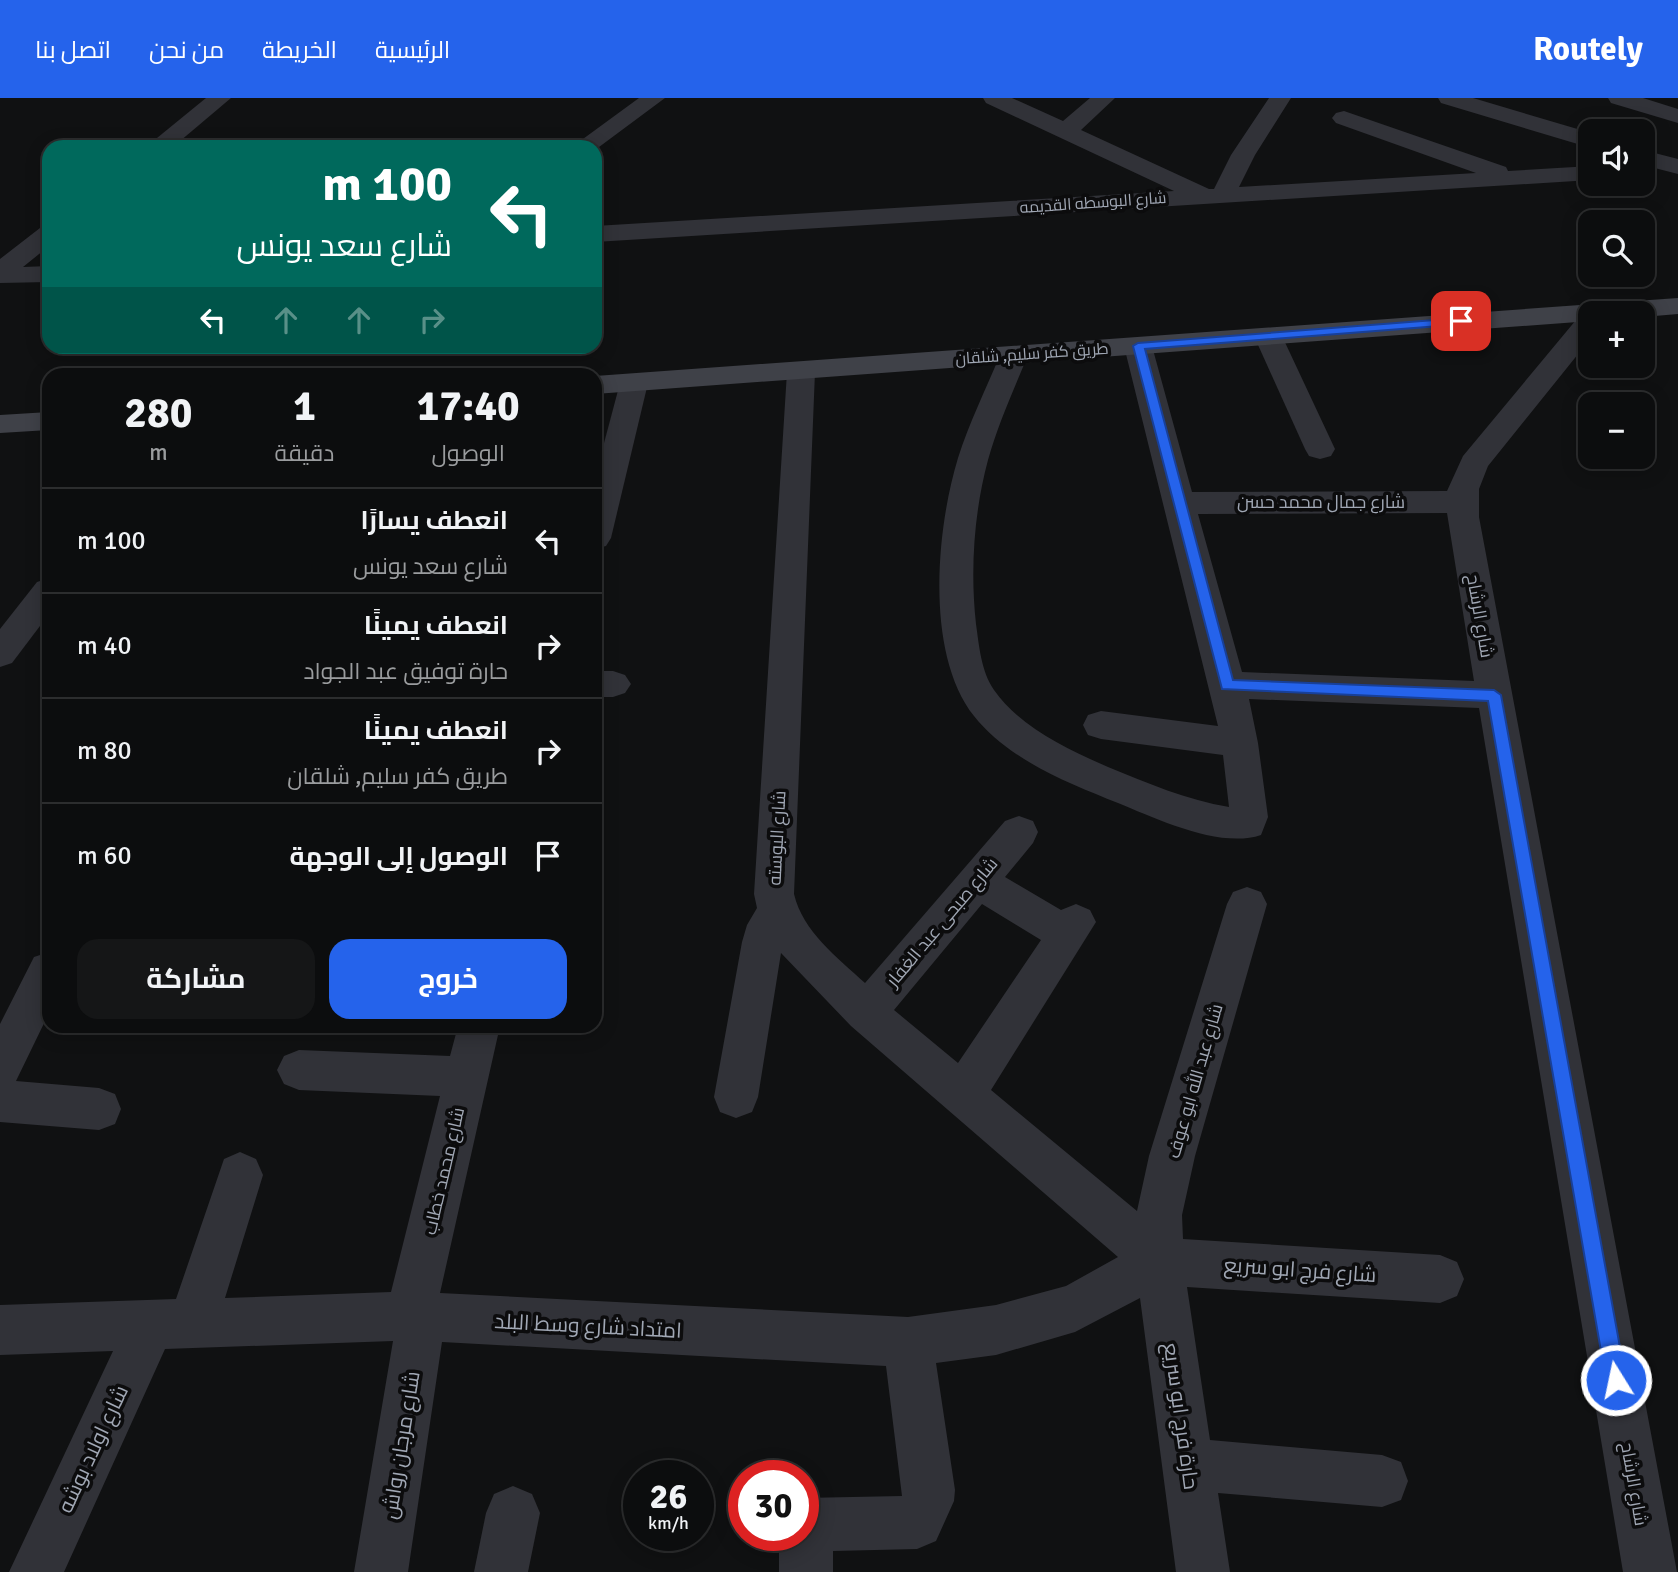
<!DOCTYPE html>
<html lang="ar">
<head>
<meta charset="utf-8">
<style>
  :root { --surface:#0c0d0e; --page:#151617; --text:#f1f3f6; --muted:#9a9c9e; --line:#2c2d2e; --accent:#2563eb }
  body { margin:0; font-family:Signika,Cairo,sans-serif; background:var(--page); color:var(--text); direction:rtl; height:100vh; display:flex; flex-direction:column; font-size:26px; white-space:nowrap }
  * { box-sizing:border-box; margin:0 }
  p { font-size:23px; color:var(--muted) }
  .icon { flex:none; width:38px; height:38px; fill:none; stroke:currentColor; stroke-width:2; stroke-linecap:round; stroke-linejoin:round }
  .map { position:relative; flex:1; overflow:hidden; direction:ltr }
  .panel { position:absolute; left:42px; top:270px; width:560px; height:665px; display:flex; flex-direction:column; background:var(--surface); border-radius:21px; box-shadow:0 4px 18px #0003,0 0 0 2px var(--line); direction:rtl }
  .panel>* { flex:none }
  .banner { position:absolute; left:42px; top:42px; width:560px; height:214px; border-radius:21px; box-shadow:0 4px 18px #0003,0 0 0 2px var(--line); direction:rtl; background:#00695c; color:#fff; overflow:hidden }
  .fabs { position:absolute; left:1578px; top:21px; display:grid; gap:14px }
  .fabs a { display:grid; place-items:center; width:77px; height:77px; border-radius:14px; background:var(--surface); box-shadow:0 4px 18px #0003,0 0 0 2px var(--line); font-size:35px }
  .speed { position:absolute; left:623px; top:1362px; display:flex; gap:14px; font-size:35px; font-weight:700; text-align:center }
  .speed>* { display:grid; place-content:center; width:91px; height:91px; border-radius:50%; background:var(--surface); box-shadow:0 4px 18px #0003,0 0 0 2px var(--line); line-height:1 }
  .speed small { font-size:18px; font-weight:400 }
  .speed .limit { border:10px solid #d22; background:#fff; color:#111 }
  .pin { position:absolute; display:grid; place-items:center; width:60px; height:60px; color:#fff; margin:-30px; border-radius:14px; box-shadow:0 4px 10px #0006 }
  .me { position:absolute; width:77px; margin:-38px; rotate:350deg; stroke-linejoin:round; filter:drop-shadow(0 0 5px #0008) }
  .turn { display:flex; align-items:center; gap:24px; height:147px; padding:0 35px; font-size:32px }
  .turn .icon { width:91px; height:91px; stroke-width:2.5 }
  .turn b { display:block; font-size:49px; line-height:60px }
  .lanes { display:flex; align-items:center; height:66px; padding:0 35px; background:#0003; justify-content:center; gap:35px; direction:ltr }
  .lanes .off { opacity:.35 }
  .eta { display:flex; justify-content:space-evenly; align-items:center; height:119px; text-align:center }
  .eta b { font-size:42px; font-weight:700; line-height:49px }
  .button { display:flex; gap:14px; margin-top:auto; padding:14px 35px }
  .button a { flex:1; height:80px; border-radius:21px; background:var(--accent); color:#fff; font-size:28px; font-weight:700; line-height:80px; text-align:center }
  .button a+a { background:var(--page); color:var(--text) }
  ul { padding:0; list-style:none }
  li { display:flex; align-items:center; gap:21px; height:105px; padding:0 35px; border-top:2px solid var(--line) }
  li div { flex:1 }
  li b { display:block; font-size:26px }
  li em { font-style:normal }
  header { display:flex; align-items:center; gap:42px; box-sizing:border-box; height:98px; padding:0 35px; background:var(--accent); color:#fff }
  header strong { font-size:33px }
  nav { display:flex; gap:38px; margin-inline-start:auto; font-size:24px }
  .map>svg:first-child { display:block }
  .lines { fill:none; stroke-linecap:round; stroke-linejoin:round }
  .street { fill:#313238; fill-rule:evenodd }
  .secondary { fill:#3f4148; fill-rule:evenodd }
  .route { fill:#2563eb; stroke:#184099; stroke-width:2 }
  .labels { text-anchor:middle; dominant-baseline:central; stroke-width:7; stroke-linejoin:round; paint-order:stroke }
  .far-street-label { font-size:16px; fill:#a0a7b4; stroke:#0c0c0d }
  .street-label { font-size:18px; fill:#a0a7b4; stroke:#0c0c0d }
  .near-street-label { font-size:21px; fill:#a0a7b4; stroke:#0c0c0d }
</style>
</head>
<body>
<header>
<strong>Routely</strong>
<nav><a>الرئيسية</a><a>الخريطة</a><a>من نحن</a><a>اتصل بنا</a></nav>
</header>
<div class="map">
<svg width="1678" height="1474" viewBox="0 0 1678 1474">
  <rect width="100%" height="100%" fill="#101112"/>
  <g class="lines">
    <g class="street">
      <polygon points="206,0 231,0 173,49 146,49"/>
      <polygon points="639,0 665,0 595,52 595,49 572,49"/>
      <polygon points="983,0 1012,0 1063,23 1090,0 1115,0 1081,32 1209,91 1214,91 1231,57 1269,0 1291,0 1255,57 1239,89 1476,75 1336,25 1332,20 1336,15 1344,13 1506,69 1508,73 1591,68 1591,82 595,144 595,128 1174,93 986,5"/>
      <polygon points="1438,0 1473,0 1591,35 1591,50 1441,5"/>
      <polygon points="1608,0 1643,0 1678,11 1678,25 1611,5"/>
      <polygon points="1643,52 1678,61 1678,76 1643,67"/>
      <polygon points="49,127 49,148 23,169 49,168 49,184 0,185 0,161 40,130"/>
      <path d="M 1591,214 L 1597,215 L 1591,215 L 1591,240 L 1488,368 L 1479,391 L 1479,419 L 1677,1474 L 1623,1474 L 1479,610 L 1249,601 L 1258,645 L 1268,719 L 1261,737 C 1220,751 1157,721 1118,705 C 1068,685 1009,662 974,618 C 925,556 936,432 958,360 C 969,325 986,291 1000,257 L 1004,251 L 1014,248 L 1024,251 L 1028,257 C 1014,291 998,326 988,362 C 974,414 970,472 976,526 C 979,547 981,573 994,592 C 1020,629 1067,651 1108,669 C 1147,685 1187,702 1229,709 L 1223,657 L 1101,641 L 1088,637 L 1083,627 L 1088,617 L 1101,613 L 1218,628 L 1124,248 L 1128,242 L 1138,240 L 1148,242 L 1152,248 L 1192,394 L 1447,393 L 1463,358 L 1581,216 ZM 1447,415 L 1474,583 L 1242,574 L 1198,416 Z"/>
      <polygon points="1268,230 1278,232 1282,238 1335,351 1331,358 1320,361 1309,358 1305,351 1254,238 1258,232"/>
      <path d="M 801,265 L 811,268 L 815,274 L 794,796 C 803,834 837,859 865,885 L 1005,723 L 1019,718 L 1033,723 L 1038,734 L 1033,745 L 1005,779 L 1061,812 L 1076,806 L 1090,812 L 1096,824 L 991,992 L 1137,1113 L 1149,1058 L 1227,806 L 1233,794 L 1247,789 L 1261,794 L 1267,806 L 1195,1058 L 1182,1117 L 1183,1141 L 1440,1157 L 1457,1164 L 1464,1181 L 1457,1198 L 1440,1205 L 1187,1189 L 1210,1342 L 1382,1357 L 1401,1364 L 1408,1383 L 1401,1402 L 1382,1409 L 1218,1395 L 1230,1474 L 1176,1474 L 1140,1200 L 1075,1234 L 996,1257 L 936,1265 L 955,1392 L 954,1403 L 936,1443 L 917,1451 L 833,1453 L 833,1474 L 779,1474 L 779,1437 L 803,1437 L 803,1400 L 902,1398 L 886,1268 L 442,1244 L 408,1474 L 354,1474 L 393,1243 L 165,1251 L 64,1474 L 9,1474 L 113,1253 L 0,1257 L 0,1207 L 176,1201 L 224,1061 L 240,1054 L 256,1061 L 263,1077 L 225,1200 L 391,1194 L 440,998 L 299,992 L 284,986 L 277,972 L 284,958 L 299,952 L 450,958 L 458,928 L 500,928 L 440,1195 L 908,1219 L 996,1207 L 1066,1188 L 1118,1159 L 851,928 L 781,855 L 758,999 L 752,1014 L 736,1020 L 720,1014 L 714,999 L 742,844 L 747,827 L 757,810 L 754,796 L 787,274 L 791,268 ZM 982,806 L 1041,842 L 958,965 L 894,912 Z"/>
      <polygon points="634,276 644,279 648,285 611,440 606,448 595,451 595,379 620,285 624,279"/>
      <polygon points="49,480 49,516 12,565 0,569 0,531 37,484"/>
      <polygon points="595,573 613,573 625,577 631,586 625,595 613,599 595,599"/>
      <polygon points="49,854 49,915 16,983 99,990 115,996 121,1011 115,1026 99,1032 0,1024 0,926 34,859"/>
      <polygon points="513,1388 532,1396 540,1415 528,1474 474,1474 486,1415 494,1396"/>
    </g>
    <g class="secondary">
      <polygon points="1678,200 1678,216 1643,219 1643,215 1591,215 1591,223 595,296 595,278"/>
      <polygon points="49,314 49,332 0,335 0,317"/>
    </g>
  </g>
  <polygon class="route" points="1461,220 1466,223 1465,226 1145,251 1233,582 1494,592 1501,597 1626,1282 1623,1290 1616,1293 1609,1290 1606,1282 1488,603 1222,591 1133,248 1138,245"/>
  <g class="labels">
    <g class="far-street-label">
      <text transform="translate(1093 105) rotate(-4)">شارع البوسطه القديمه</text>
      <text transform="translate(1032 256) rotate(-4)">طريق كفر سليم, شلقان</text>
    </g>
    <g class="street-label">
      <text x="1321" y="404">شارع جمال محمد حسن</text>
      <text transform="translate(1480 518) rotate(80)">شارع الرشاح</text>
      <text transform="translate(777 740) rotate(-87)">شارع البوسته</text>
      <text transform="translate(942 824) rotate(-50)">شارع صبحى عبد الغفار</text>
      <text transform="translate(1195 983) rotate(-74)">شارع عبد الله ابو عوف</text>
      <text transform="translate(444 1073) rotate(-77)">شارع محمد خطاب</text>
      <text transform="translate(1634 1386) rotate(80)">شارع الرشاح</text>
    </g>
    <g class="near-street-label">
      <text transform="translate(1300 1172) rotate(4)">شارع فرج ابو سريع</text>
      <text transform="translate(588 1228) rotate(3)">امتداد شارع وسط البلد</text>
      <text transform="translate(1181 1318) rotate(82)">حارة فرج ابو سريع</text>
      <text transform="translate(401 1347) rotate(-81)">شارع مرجان رواش</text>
      <text transform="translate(93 1351) rotate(-65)">شارع اولاد بوشه</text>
    </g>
  </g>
</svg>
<div class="fabs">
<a><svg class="icon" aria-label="sound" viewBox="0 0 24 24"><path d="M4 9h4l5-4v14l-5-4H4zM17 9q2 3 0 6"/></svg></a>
<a><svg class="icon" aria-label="search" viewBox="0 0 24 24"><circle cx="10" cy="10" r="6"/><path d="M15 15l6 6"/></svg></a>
<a>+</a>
<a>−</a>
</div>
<div class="speed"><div>26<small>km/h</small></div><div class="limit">30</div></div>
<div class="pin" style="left:1461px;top:223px;background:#d93025"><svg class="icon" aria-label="arrive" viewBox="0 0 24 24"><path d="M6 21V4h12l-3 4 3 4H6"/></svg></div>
<svg class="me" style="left:1616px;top:1282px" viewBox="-20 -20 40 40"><circle r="17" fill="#2563eb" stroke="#fff" stroke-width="3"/><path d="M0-11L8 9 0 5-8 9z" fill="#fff"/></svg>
<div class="banner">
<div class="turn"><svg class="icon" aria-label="left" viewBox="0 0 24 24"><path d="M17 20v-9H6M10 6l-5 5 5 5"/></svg><div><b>100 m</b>شارع سعد يونس</div></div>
<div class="lanes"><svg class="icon" aria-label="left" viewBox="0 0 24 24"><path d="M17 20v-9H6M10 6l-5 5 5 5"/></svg><svg class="icon off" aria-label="ahead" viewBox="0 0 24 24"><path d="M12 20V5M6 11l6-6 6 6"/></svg><svg class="icon off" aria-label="ahead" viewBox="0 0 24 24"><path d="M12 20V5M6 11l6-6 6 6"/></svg><svg class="icon off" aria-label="right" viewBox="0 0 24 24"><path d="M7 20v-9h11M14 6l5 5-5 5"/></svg></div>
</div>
<section class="panel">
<div class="eta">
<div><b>17:40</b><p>الوصول</p></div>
<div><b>1</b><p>دقيقة</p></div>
<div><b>280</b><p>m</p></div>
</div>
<ul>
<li><svg class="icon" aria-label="left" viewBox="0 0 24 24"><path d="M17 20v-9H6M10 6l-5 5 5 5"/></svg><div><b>انعطف يسارًا</b><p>شارع سعد يونس</p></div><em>100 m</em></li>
<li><svg class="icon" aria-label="right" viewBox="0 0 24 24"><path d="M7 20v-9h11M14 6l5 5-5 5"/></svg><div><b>انعطف يمينًا</b><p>حارة توفيق عبد الجواد</p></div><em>40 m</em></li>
<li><svg class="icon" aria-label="right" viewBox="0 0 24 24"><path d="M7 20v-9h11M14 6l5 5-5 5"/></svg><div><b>انعطف يمينًا</b><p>طريق كفر سليم, شلقان</p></div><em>80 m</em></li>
<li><svg class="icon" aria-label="arrive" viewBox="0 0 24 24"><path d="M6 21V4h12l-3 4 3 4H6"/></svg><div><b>الوصول إلى الوجهة</b></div><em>60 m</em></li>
</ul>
<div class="button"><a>خروج</a><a>مشاركة</a></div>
</section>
</div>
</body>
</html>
